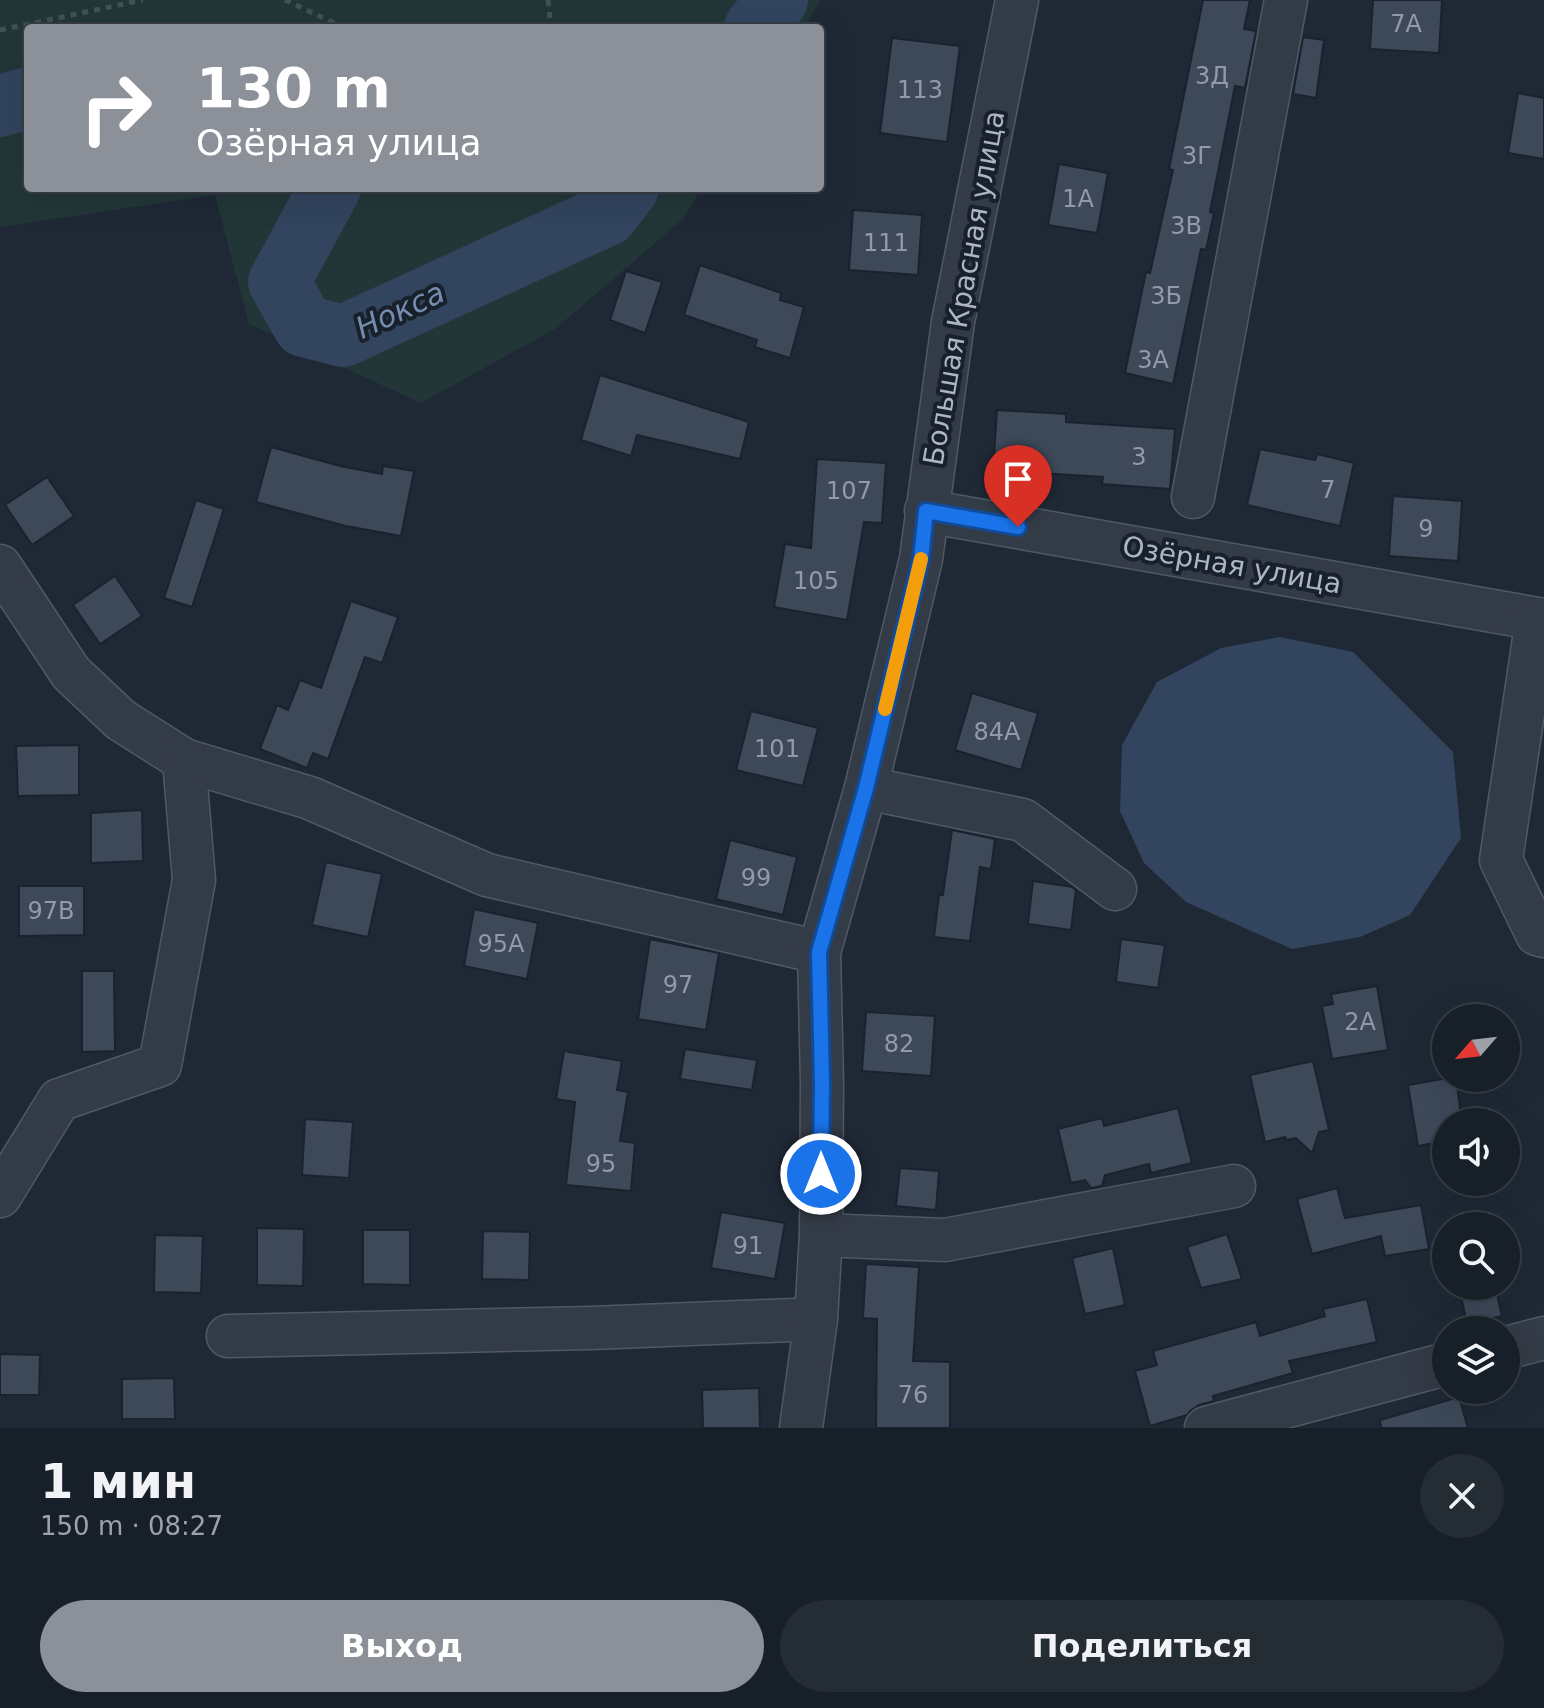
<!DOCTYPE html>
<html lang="ru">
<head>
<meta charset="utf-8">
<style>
  :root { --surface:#171f28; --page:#242c34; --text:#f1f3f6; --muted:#9ea2a8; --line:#363d45; --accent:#8c9099 }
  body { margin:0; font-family:"DejaVu Sans",sans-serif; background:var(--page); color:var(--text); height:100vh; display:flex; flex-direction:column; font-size:30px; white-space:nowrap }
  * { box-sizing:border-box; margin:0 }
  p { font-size:26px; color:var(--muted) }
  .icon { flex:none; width:44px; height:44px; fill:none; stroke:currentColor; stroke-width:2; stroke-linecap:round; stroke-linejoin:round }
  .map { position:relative; height:1428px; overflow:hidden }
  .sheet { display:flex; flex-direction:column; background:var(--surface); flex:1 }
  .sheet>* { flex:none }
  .top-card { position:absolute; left:24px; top:24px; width:800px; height:168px; border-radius:8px; box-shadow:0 8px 32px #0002,0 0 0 2px var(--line); background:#8c9099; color:#fff; overflow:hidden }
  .needle { width:52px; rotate:242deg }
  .controls { position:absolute; left:1432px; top:1004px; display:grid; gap:16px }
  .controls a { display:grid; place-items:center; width:88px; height:88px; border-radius:50%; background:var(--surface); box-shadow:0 8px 32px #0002,0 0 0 2px var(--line); font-size:40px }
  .pin { position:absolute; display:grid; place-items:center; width:68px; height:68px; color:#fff; margin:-82px -34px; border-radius:50% 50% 50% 0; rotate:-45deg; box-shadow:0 0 8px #0007 }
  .pin .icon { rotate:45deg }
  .me { position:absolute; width:88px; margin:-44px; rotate:0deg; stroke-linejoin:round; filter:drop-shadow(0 0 6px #0008) }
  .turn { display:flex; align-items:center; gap:28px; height:168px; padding:0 40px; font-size:36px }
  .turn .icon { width:104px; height:104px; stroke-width:2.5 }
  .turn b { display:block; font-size:56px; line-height:68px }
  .round { display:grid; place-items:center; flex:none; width:84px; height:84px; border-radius:42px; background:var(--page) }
  .head { display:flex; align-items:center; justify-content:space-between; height:136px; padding:0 40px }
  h1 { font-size:48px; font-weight:600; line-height:60px }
  .primary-button { display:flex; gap:16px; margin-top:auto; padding:16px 40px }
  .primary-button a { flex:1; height:92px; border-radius:48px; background:var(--accent); color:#fff; font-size:32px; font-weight:600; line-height:92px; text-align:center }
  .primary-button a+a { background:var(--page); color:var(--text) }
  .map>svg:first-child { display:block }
  .green { fill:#223638 }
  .water { fill:#32445e }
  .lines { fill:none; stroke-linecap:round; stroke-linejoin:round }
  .river { stroke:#32445e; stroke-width:62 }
  .building { fill:#3d4959; stroke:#1a222d; stroke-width:2 }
  .minor-casing { stroke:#505865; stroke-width:45 }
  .path { stroke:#3f5255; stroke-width:5; stroke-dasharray:6 6; stroke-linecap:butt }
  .minor { stroke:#333b47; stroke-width:42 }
  .route-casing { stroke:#114b97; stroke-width:20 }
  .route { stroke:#1a73e8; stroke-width:14 }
  .slow { stroke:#f59e0b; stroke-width:14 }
  .labels { text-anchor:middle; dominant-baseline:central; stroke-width:8; stroke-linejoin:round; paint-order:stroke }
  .number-label { font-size:24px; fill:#919aa9 }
  .street-label { font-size:28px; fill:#adb5c4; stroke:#18202b }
  .water-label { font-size:30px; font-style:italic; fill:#748cad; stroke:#18202b }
</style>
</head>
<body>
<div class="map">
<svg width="1544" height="1428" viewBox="0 0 1544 1428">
  <rect width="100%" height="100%" fill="#1f2936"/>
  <polygon class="green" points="0,0 821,0 803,28 28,28 28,188 702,188 683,219 555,329 421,403 249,324 215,195 0,227"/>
  <polygon class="water" points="1280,637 1353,652 1453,752 1461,838 1410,915 1360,937 1292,949 1186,902 1144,863 1120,811 1122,745 1157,682 1221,648"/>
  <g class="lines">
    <g class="river">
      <polyline points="755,28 777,0"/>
      <polyline points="0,106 28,98"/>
      <polyline points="330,188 279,282 304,326 343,336 607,215 628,188"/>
    </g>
  </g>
  <g class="building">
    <polygon points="1203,0 1250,0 1244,29 1256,31 1245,88 1235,86 1210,212 1214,213 1206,250 1201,249 1173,384 1125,373 1146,272 1150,273 1173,170 1169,169"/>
    <polygon points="1373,0 1442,0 1439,53 1370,49"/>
    <polygon points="1303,37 1324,40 1316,98 1293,94"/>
    <polygon points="892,38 960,46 947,142 880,133"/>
    <polygon points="1518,93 1544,98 1544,159 1508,153"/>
    <polygon points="1059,164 1108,173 1097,233 1048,225"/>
    <polygon points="853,210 922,215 918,275 849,270"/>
    <polygon points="700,265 781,293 780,300 804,307 790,358 755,347 757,340 684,315"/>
    <polygon points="626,271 662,282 645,333 610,320"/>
    <polygon points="600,375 749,422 740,459 637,435 631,456 581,440"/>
    <polygon points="997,410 1066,414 1066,422 1175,429 1170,489 1102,484 1103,477 993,470"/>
    <polygon points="271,447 340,466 382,474 383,466 414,471 401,536 346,526 256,502"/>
    <polygon points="1260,449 1315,460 1317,454 1354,463 1340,526 1247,505"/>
    <polygon points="817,459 886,463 882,523 864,522 847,620 774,607 785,544 811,548"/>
    <polygon points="47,477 74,516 32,545 5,505"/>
    <polygon points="1393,496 1462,501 1458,561 1389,556"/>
    <polygon points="196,500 224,509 192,607 164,598"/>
    <polygon points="115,576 142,616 100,644 73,605"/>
    <polygon points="351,601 398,617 382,663 365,657 328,759 313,753 307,768 260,749 277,705 288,710 300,680 321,688"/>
    <polygon points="972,693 1038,713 1021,770 955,750"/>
    <polygon points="751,711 818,728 803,786 736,770"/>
    <polygon points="79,745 79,795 18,796 16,746"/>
    <polygon points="142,810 143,861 91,863 91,813"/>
    <polygon points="952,830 995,839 991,869 980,867 970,941 934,937 939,895 943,895"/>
    <polygon points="730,840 797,857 783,915 716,899"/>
    <polygon points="326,862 382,874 368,937 312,925"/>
    <polygon points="1033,881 1072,887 1076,890 1071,930 1028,924"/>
    <polygon points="19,886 84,886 84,935 19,936"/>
    <polygon points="474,909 538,923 527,979 464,966"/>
    <polygon points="650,939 719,953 706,1030 638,1019"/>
    <polygon points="1121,939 1165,945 1158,988 1116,982"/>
    <polygon points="82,971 114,971 115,1051 82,1052"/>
    <polygon points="1377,986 1388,1050 1332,1059 1322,1006 1333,1004 1331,994"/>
    <polygon points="866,1012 935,1016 931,1076 862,1071"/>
    <polygon points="685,1049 757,1060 752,1090 680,1079"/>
    <polygon points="564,1051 622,1061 617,1090 628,1092 620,1141 635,1143 631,1191 566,1185 575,1102 556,1099"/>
    <polygon points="1313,1061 1329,1130 1319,1132 1312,1153 1296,1138 1286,1140 1285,1137 1265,1142 1250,1075"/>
    <polygon points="1448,1078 1456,1078 1462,1122 1446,1122 1446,1141 1418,1146 1408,1085"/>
    <polygon points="1178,1108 1192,1163 1151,1173 1149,1164 1105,1175 1102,1186 1091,1188 1085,1180 1071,1183 1058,1129 1102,1118 1104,1126"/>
    <polygon points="305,1119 353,1122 349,1178 302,1175"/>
    <polygon points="900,1168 939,1171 936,1210 896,1206"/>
    <polygon points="1337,1188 1345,1218 1421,1205 1429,1249 1385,1256 1381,1236 1312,1254 1297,1199"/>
    <polygon points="721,1212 785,1223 775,1279 711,1268"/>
    <polygon points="257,1228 304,1229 303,1286 257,1285"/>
    <polygon points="363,1230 410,1230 410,1285 363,1284"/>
    <polygon points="483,1231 530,1232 529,1280 482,1279"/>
    <polygon points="1227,1234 1242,1279 1201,1288 1187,1247"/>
    <polygon points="155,1235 203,1236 201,1293 154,1292"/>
    <polygon points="1113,1248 1125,1305 1085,1314 1072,1258"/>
    <polygon points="866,1264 919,1267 913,1361 950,1362 950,1428 876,1428 877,1319 863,1318"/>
    <polygon points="1459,1286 1495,1286 1502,1316 1467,1324"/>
    <polygon points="1367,1299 1377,1342 1289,1361 1293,1373 1213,1396 1214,1401 1199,1405 1190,1411 1187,1415 1150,1426 1135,1371 1157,1365 1153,1351 1256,1322 1260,1336 1325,1316 1323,1309"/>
    <polygon points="0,1354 40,1355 39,1395 0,1395"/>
    <polygon points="174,1378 175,1419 122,1419 122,1379"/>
    <polygon points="759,1388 760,1428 703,1428 702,1390"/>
    <polygon points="1459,1397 1468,1428 1381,1428 1380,1420"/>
  </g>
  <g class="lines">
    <defs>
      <g id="minor">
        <polyline points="1193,497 1286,0"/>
        <polyline points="926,511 1544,620"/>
        <polyline points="0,566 71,673 121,720 184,760 310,798 487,875 819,952"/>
        <polyline points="1537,619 1501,860 1537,934 1544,936"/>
        <polyline points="866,788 1023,820 1115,889"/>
        <polyline points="0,1196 59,1100 160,1065 194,880 184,760"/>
        <polyline points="821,1235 945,1240 1234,1186"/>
        <polyline points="228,1336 592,1328 816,1319"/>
        <polyline points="1506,1348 1544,1338"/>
        <polyline points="801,1428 816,1319 821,1235 822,1083 819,952 866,788 921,559 953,322 1017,0"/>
        <polyline points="1206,1428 1446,1364"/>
      </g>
    </defs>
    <use href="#minor" class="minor-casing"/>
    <g class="path">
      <polyline points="285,0 345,28"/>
      <polyline points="548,0 551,28"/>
      <polyline points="0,30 143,0"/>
    </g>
    <use href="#minor" class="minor"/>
  </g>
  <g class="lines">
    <defs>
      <polyline id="route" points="821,1174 822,1083 819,952 866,788 921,559 926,511 1018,527"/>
    </defs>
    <use href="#route" class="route-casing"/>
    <use href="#route" class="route"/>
    <polyline class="slow" points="885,709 921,559"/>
  </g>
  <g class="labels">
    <g class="number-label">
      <text x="1406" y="24">7А</text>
      <text x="1212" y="76">3Д</text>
      <text x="920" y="90">113</text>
      <text x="1197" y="156">3Г</text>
      <text x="1078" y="199">1A</text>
      <text x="1186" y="226">3В</text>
      <text x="886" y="243">111</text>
      <text x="1166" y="296">3Б</text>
      <text x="1153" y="360">3А</text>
      <text x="1139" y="457">3</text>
      <text x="1328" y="490">7</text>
      <text x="849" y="491">107</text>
      <text x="1426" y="529">9</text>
      <text x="816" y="581">105</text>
      <text x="997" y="732">84А</text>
      <text x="777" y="749">101</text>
      <text x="756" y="878">99</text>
      <text x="51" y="911">97В</text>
      <text x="501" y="944">95А</text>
      <text x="678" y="985">97</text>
      <text x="1360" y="1022">2А</text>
      <text x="899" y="1044">82</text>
      <text x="601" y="1164">95</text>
      <text x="748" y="1246">91</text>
      <text x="913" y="1395">76</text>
    </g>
    <g class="street-label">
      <text transform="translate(964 288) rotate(-80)">Большая Красная улица</text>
      <text transform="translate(1232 565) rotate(10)">Озёрная улица</text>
    </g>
    <g class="water-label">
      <text transform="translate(400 310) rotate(-25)">Нокса</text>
    </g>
  </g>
</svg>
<div class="controls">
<a><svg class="needle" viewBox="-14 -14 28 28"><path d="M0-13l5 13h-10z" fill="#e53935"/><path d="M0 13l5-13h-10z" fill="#9ea2a8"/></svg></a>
<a><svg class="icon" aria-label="sound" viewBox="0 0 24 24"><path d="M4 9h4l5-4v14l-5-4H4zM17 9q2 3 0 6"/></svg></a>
<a><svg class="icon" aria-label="search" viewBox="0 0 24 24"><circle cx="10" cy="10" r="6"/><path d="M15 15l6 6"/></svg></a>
<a><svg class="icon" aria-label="layers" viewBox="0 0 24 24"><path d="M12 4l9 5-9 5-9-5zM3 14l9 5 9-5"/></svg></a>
</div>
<div class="pin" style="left:1018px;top:527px;background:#d93025"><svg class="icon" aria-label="arrive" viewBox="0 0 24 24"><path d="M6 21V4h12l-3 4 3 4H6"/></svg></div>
<svg class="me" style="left:821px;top:1174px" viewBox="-20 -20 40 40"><circle r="17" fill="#1a73e8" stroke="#fff" stroke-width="3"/><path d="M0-11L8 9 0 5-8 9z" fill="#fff"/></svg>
<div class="top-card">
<div class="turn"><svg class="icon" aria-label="right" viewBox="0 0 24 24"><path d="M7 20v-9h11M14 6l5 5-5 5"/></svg><div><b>130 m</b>Озёрная улица</div></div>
</div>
</div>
<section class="sheet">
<div class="head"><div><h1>1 мин</h1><p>150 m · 08:27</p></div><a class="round"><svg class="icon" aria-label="close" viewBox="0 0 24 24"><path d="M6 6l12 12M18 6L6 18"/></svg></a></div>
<div class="primary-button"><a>Выход</a><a>Поделиться</a></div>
</section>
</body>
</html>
